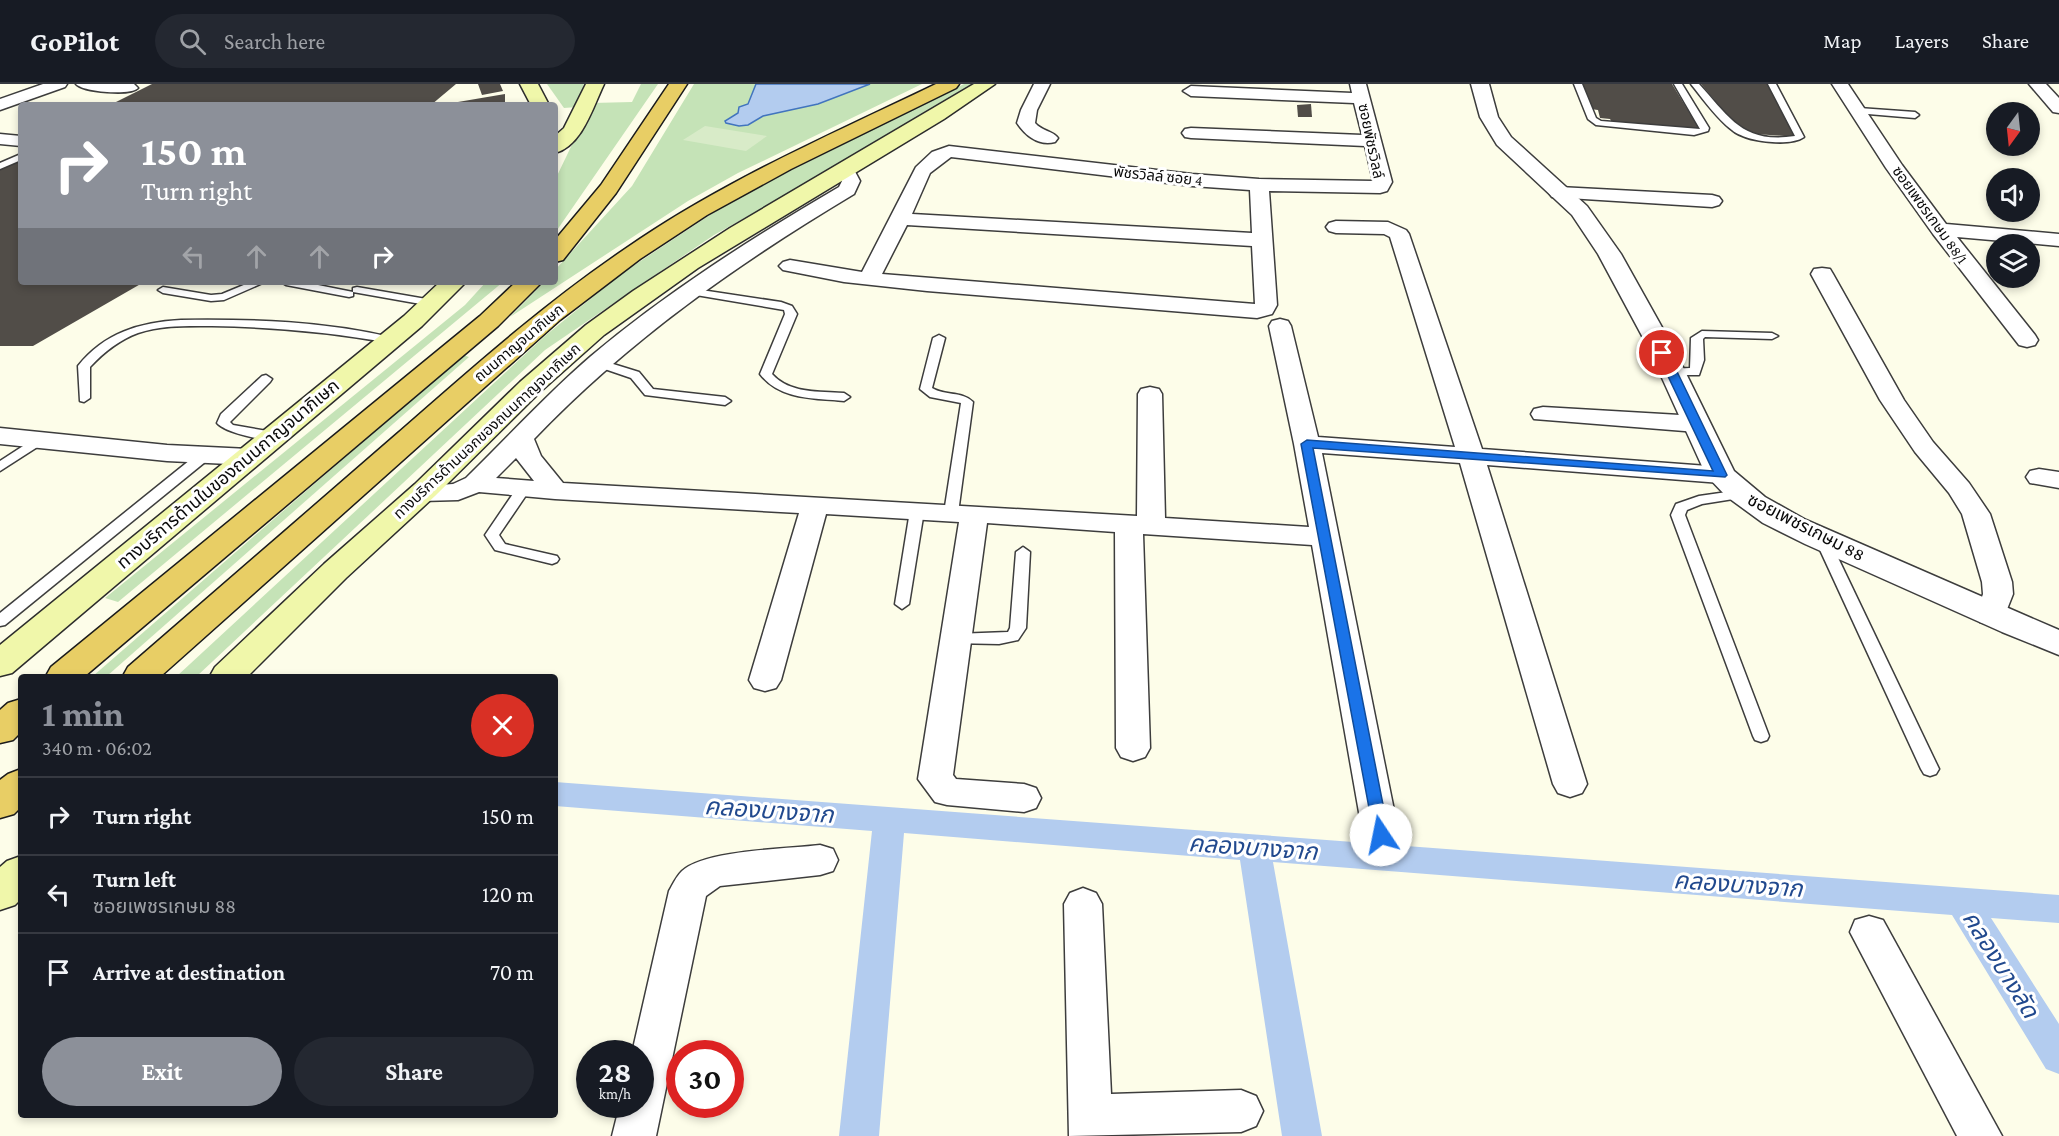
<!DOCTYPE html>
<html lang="en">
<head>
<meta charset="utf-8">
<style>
  :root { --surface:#171b24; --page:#242831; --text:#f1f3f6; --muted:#9ea1a6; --line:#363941; --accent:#8c9099 }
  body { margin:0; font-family:"Crimson Pro","Noto Sans Thai",serif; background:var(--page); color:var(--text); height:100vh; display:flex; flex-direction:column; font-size:22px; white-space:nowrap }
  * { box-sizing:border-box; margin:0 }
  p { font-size:20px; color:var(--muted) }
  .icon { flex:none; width:33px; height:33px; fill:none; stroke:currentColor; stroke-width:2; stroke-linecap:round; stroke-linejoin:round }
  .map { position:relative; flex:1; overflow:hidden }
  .panel { position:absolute; left:18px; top:590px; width:540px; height:444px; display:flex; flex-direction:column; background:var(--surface); border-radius:6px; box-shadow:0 3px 9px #0003 }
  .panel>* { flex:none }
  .banner { position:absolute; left:18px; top:18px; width:540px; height:183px; border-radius:6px; box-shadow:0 3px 9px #0003; background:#8c9099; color:#fff; overflow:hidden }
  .needle { width:39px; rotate:195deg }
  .tools { position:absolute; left:1986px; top:18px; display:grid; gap:12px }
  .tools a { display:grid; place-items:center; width:54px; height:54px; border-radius:50%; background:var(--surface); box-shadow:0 3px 9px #0003; font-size:30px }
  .speed { position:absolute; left:576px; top:956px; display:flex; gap:12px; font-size:30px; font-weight:700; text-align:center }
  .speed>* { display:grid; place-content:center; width:78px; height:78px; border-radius:50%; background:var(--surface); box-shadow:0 3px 9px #0003; line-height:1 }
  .speed small { font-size:15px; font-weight:400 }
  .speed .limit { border:9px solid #d22; background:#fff; color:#111 }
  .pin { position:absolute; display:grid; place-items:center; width:51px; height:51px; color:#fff; margin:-26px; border:3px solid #fff; border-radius:50%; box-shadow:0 2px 6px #0007 }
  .me { position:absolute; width:66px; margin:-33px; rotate:349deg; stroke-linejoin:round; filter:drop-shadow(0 0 4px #0008) }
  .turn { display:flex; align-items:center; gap:21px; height:126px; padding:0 24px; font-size:27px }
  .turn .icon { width:78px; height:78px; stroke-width:2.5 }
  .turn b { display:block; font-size:42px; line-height:51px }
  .lanes { display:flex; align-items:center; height:57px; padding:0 24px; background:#0003; justify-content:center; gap:30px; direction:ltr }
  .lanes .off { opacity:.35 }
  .round { display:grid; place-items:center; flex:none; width:63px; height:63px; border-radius:32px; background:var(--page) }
  .summary { display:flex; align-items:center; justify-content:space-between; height:102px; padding:0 24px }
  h1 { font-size:36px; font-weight:700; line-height:45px; color:var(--accent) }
  .primary-button { display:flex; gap:12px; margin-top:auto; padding:12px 24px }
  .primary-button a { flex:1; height:69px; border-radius:36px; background:var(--accent); color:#fff; font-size:24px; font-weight:700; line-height:69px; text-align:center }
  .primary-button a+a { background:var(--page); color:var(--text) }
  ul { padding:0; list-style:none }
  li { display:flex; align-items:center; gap:18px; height:78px; padding:0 24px; border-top:2px solid var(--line) }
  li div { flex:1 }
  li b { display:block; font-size:22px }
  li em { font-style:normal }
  header { display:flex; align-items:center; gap:36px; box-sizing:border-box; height:84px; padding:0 30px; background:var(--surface); border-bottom:2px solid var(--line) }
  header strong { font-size:28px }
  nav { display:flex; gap:33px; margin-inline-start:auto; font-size:21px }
  .search { width:420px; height:54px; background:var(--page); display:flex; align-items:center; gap:15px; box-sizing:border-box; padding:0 21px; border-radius:33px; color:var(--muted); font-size:22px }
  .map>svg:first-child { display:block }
  .green { fill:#c5e3b7 }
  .pitch { fill:#d8ebc8 }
  .water { fill:#b3ccef; stroke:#4174be; stroke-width:1.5 }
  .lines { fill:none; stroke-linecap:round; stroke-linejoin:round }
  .canal { fill:#b3ccef; fill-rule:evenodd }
  .building { fill:#514d48 }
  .service-casing { stroke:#3d3d3d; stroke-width:3 }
  .minor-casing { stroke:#3d3d3d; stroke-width:3 }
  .tertiary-casing { stroke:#3d3d3d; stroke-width:3 }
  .secondary-casing { stroke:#2c2c2c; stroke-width:3 }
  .trunk-casing { stroke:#1b1b1b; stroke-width:3 }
  .service { fill:#fff; fill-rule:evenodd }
  .minor { fill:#fff; fill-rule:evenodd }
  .tertiary { fill:#fff; fill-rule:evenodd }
  .secondary { fill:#f0f7aa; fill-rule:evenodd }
  .trunk { fill:#e8ce65; fill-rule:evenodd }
  .route { fill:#1a73e8; stroke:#114b97; stroke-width:1.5 }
  .labels { text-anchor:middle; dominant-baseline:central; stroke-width:6; stroke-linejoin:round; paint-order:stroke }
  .far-street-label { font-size:15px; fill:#0a0a0a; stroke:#fff }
  .street-label { font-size:18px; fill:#0a0a0a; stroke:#fff }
  .near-water-label { font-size:24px; font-style:italic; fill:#21498e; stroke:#fff }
</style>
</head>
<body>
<header>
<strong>GoPilot</strong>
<div class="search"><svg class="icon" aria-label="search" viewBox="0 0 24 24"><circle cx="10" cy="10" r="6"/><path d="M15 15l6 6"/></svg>Search here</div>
<nav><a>Map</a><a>Layers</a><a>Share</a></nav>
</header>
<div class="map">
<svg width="2059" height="1052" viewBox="0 0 2059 1052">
  <rect width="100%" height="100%" fill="#fdfde9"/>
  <g class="green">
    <polygon points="547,0 584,0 577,23 564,24"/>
    <polygon points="641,0 658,0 555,149 555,96 592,19 632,18"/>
    <polygon points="694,0 922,0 738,89 688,117 510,233 544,198 555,198 555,186 632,102"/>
    <polygon points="964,0 977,0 855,73 714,151 545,266 197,592 177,592 546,251 621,190 734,115"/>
    <polygon points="486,198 503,198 118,518 105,514 465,221"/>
    <polygon points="463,271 469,273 107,592 93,592"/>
  </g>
  <polygon class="pitch" points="705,42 767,52 746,67 683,56"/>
  <polygon class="water" points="756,0 870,0 818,20 763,32 748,41 739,42 726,39 725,37 738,29 739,23 748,20"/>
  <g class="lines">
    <polygon class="canal" points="555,698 2059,811 2059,839 1991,834 2059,940 2059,990 2046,985 1952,831 1273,778 1322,1052 1282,1052 1240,776 904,749 879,1052 839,1052 872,747 555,722"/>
  </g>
  <g class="building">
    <polygon points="152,0 456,0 431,21 110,21"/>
    <polygon points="478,0 500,0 503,7 482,11"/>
    <polygon points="1580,0 1672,0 1700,46 1613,40 1610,35 1600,34 1598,26 1590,25"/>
    <polygon points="1701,0 1767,0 1797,53 1742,49"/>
    <polygon points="505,10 505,19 452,21 452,19"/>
    <polygon points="1311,20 1312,33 1298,33 1297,21"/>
    <polygon points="21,71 21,198 144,198 33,262 0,262 0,80"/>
  </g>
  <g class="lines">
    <defs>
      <g id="service">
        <polygon points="1574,0 1582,0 1596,34 1601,37 1700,45 1674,0 1682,0 1709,44 1708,47 1694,51 1596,41 1588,35"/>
        <path d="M 1691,0 L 1699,0 C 1730,34 1743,60 1795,52 L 1768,0 L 1776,0 L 1804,53 C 1790,63 1746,58 1732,46 C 1717,35 1703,15 1691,0 Z"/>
        <polygon points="1859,24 1915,28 1919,31 1915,34 1856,29 1855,27"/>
        <polygon points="21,70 21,76 0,85 0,79"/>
        <polygon points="251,198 265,198 224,216 211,217 163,209 158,206 163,203 211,211 222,210"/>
        <polygon points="281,198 303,198 353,208 353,204 357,203 432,216 437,219 432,222 353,208 353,212 349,213 286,201"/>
        <path d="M 688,204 L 781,218 L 792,222 L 797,230 L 772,290 C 790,310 819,307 844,309 L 850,313 L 844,317 C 814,314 780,316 760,290 L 785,230 L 784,226 L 684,209 L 683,207 Z"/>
        <path d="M 181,236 C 252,235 325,237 394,254 L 396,256 L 390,259 C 331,248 272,243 212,242 C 187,242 162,241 138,249 C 119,256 104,268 90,283 L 90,314 L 84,318 L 80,317 L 78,282 C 104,249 140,238 181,236 Z"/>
        <polygon points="1702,247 1772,249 1778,252 1772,255 1705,253 1703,255 1704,276 1699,291 1668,291 1668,285 1690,284 1691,254"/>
        <path d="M 939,251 L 945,254 L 932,304 C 945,312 962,307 973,318 L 958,429 L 951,433 L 944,429 L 961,319 L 930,313 L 920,305 L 933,254 Z"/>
        <polygon points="597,275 639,288 653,305 725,313 731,317 725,321 645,311 631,294 593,281 593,277"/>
        <path d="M 266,291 L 272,295 L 270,298 L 230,338 L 233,341 L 279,349 L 280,352 L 279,355 C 265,358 226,349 217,339 L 221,330 L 262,292 Z"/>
        <polygon points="37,353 42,354 43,357 42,360 0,387 0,377"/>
        <polygon points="205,367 210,368 211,371 210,374 5,541 0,542 0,529 200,368"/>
        <polygon points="524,400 531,404 499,451 505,460 557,472 559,475 557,478 552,480 495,466 485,451 519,401"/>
        <polygon points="1741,406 1748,410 1746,413 1702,420 1687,426 1685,431 1769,652 1767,656 1761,658 1755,656 1753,652 1671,431 1676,420 1699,412"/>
        <polygon points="917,423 924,427 909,520 902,525 895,520 910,427"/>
        <polygon points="1822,451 1829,455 1939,685 1936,690 1930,692 1924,690 1921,685 1815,455"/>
        <polygon points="1023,463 1030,468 1026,544 1018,556 999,560 950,559 947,555 950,551 955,550 1008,548 1010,544 1016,468"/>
      </g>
      <g id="minor">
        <polygon points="43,0 67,0 65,3 0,26 0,15"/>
        <path d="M 76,0 L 134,0 L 138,4 C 131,12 83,8 76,0 Z"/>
        <path d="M 1034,0 L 1050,0 L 1037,26 L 1035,39 C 1042,47 1053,47 1058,54 L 1055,58 C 1038,62 1026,52 1017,39 L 1021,26 Z"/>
        <path d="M 1350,0 L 1366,0 L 1392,98 L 1387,107 L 1380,109 L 1269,107 L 1277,221 L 1272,230 L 1257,234 L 927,207 L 844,198 L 783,186 L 779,182 L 783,178 L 790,176 L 862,188 L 916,83 L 932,68 L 949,62 L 1192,90 L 1259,95 L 1373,97 L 1365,62 L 1191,54 L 1185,53 L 1182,49 L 1185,45 L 1191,44 L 1362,51 L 1354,19 L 1191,12 L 1183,7 L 1191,2 L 1352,9 ZM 951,73 L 1192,102 L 1250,106 L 1252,149 L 912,130 L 930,89 ZM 907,141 L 1252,162 L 1255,220 L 882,190 Z"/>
        <polygon points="1832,0 1848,0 1902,81 1946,140 2059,150 2059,162 1957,153 2035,251 2038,256 2035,261 2027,263 2019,261 1933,150 1886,84"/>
        <polygon points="2029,0 2046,0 2059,14 2059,29 2053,28"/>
        <polygon points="0,50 21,52 21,62 0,60"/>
        <path d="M 845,80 L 852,82 L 860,97 L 854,110 C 737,180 629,256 534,355 L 541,372 L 563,399 L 1137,432 L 1138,310 L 1141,305 L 1150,303 L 1159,305 L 1162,310 L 1165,434 L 1309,443 L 1294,360 L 1269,242 L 1272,237 L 1280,235 L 1288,237 L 1291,242 L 1318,353 L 1455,363 L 1390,153 L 1384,150 L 1336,149 L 1329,147 L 1326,143 L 1329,139 L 1336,137 L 1388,138 L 1406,146 L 1409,150 L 1482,365 L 1721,383 L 1730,385 L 1734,391 L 1730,397 L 1721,399 L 1487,381 L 1587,700 L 1582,709 L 1570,713 L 1558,709 L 1553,700 L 1460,379 L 1322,369 L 1399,751 L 1394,761 L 1381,765 L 1368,761 L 1363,751 L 1312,461 L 1143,450 L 1150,664 L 1145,673 L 1133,677 L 1121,673 L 1116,664 L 1115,448 L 987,439 L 953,691 L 956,695 L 1024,700 L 1036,704 L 1041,714 L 1036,724 L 1024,728 L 947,721 L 935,718 L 918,695 L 959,438 L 826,430 L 781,596 L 776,604 L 765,607 L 754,604 L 749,596 L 799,429 L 555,415 L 479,408 L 458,416 L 422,417 L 412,415 L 409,409 L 412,403 L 453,400 L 466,394 C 507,354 546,311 590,273 C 667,208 752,154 839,103 L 842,97 L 836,86 L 838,82 ZM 516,374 L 534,397 L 496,394 Z"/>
        <polygon points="1559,103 1712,111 1719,113 1722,117 1719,121 1712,123 1552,113 1549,109 1552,105"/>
        <polygon points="1822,184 1830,185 1833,190 1904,316 1933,358 1969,399 1990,430 2012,498 2013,510 2002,538 1991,541 1980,538 1976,531 1983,510 1982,498 1962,430 1949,409 1915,368 1880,316 1811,190 1814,185"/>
        <polygon points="1543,323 1697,332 1706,335 1710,340 1706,345 1697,348 1534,335 1531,330 1534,325"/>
        <polygon points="0,344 167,361 249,365 258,367 262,373 258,379 249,381 167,377 0,360"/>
        <polygon points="2039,385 2059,388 2059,404 2030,399 2026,393 2030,387"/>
        <path d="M 820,761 L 833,765 L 838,776 L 833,787 L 820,791 L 720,802 L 706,812 L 656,1052 L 612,1052 L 620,1020 L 640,1020 L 640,969 L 632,969 L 669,807 C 673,800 676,793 682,787 C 705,766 787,765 820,761 Z"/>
        <polygon points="1083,804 1096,809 1102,820 1111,1010 1241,1006 1256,1012 1263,1027 1256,1042 1241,1048 1069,1052 1064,820 1070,809"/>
        <polygon points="1869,832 1883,836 2002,1052 1957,1052 1850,848 1855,836"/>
      </g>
      <polygon id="tertiary" points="1471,0 1489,0 1498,33 1511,53 1587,122 1621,170 1673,263 1734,387 1765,413 1806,436 2059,546 2059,571 2002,548 1805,460 1763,439 1726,412 1706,391 1648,263 1598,170 1572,131 1497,61 1480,33"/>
      <g id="secondary">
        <polygon points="520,0 538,0 549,21 531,21"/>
        <path d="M 586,0 L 604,0 C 593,23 582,62 555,69 L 555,52 L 564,44 Z"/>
        <polygon points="974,0 995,0 944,35 698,184 604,251 539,309 435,412 346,494 248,592 210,592 215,583 324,480 415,400 520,298 586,241 633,207 730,144"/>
        <polygon points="440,198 466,198 422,242 12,589 0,592 0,561 404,232"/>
        <polygon points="21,772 21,815 15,821 0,826 0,783 7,777"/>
      </g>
      <g id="trunk">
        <polygon points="669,0 687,0 616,109 563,176 555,178 555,156 601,101"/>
        <path d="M 936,0 L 959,0 L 956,4 L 791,85 L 707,131 L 640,175 L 560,236 L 161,592 L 123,592 L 128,583 C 218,505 308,427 398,349 C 471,285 544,220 625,165 C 721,98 830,51 936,0 Z"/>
        <polygon points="516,198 542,198 498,242 85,592 46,592 51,583 480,232"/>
        <polygon points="21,615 21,648 13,656 0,659 0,626 8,619"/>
        <polygon points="21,685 21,723 14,730 0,734 0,696 8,690"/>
      </g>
    </defs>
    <use href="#service" class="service-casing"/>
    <use href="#minor" class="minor-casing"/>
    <use href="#tertiary" class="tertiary-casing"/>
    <use href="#secondary" class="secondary-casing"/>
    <use href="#trunk" class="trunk-casing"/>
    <use href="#service" class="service"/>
    <use href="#minor" class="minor"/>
    <use href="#tertiary" class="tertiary"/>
    <use href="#secondary" class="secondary"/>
    <use href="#trunk" class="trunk"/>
  </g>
  <polygon class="route" points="1662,266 1668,269 1727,391 1725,393 1313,364 1389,751 1387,756 1381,758 1375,756 1301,360 1307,356 1713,387 1657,269"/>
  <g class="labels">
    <g class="far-street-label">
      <text transform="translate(1371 57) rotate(78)">ซอยพัชรวิลล์</text>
      <text transform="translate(1158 92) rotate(6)">พัชรวิลล์ ซอย 4</text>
      <text transform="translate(1930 131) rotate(54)">ซอยเพชรเกษม 88/1</text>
      <text transform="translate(519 259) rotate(-40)">ถนนกาญจนาภิเษก</text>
      <text transform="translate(487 347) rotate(-43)">ทางบริการด้านนอกของถนนกาญจนาภิเษก</text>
    </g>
    <g class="street-label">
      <text transform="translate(228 390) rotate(-40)">ทางบริการด้านในของถนนกาญจนาภิเษก</text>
      <text transform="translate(1806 443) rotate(27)">ซอยเพชรเกษม 88</text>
    </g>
    <g class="near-water-label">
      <text transform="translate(769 726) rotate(4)">คลองบางจาก</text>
      <text transform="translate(1253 763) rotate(4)">คลองบางจาก</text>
      <text transform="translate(1738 800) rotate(4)">คลองบางจาก</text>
      <text transform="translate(2001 880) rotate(58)">คลองบางลัด</text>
    </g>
  </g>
</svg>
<div class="tools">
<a><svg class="needle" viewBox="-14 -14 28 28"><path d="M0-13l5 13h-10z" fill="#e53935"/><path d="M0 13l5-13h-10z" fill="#9ea1a6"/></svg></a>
<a><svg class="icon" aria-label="sound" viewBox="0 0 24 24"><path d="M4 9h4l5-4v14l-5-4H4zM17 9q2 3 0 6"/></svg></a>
<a><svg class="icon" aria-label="layers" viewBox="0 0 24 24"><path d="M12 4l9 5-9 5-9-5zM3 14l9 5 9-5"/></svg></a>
</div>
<div class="speed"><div>28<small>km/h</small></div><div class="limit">30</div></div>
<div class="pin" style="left:1662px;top:269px;background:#d93025"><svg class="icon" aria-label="arrive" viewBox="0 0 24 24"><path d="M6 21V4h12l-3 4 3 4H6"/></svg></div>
<svg class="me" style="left:1381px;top:751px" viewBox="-20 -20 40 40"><circle r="19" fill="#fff"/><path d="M0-13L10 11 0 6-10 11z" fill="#1a73e8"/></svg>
<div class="banner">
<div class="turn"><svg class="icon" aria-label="right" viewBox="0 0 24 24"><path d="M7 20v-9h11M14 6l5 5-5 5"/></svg><div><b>150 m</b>Turn right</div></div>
<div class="lanes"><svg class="icon off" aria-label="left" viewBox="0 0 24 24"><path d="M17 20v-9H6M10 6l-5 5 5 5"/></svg><svg class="icon off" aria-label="ahead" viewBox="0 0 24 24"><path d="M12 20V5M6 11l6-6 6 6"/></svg><svg class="icon off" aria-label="ahead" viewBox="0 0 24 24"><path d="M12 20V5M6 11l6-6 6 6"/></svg><svg class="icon" aria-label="right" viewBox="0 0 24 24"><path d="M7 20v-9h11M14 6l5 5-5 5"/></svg></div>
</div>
<section class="panel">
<div class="summary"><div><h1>1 min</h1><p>340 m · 06:02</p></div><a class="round" style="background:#d93025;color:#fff"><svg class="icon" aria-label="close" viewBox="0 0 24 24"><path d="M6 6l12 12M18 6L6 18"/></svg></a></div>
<ul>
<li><svg class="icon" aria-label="right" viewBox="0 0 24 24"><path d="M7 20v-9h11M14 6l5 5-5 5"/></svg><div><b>Turn right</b></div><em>150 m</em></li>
<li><svg class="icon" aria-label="left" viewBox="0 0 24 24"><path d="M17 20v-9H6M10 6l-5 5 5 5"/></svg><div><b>Turn left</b><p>ซอยเพชรเกษม 88</p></div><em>120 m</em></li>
<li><svg class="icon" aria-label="arrive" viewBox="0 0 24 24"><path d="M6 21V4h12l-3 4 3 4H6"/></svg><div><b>Arrive at destination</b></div><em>70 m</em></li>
</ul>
<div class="primary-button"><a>Exit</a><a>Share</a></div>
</section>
</div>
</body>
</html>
